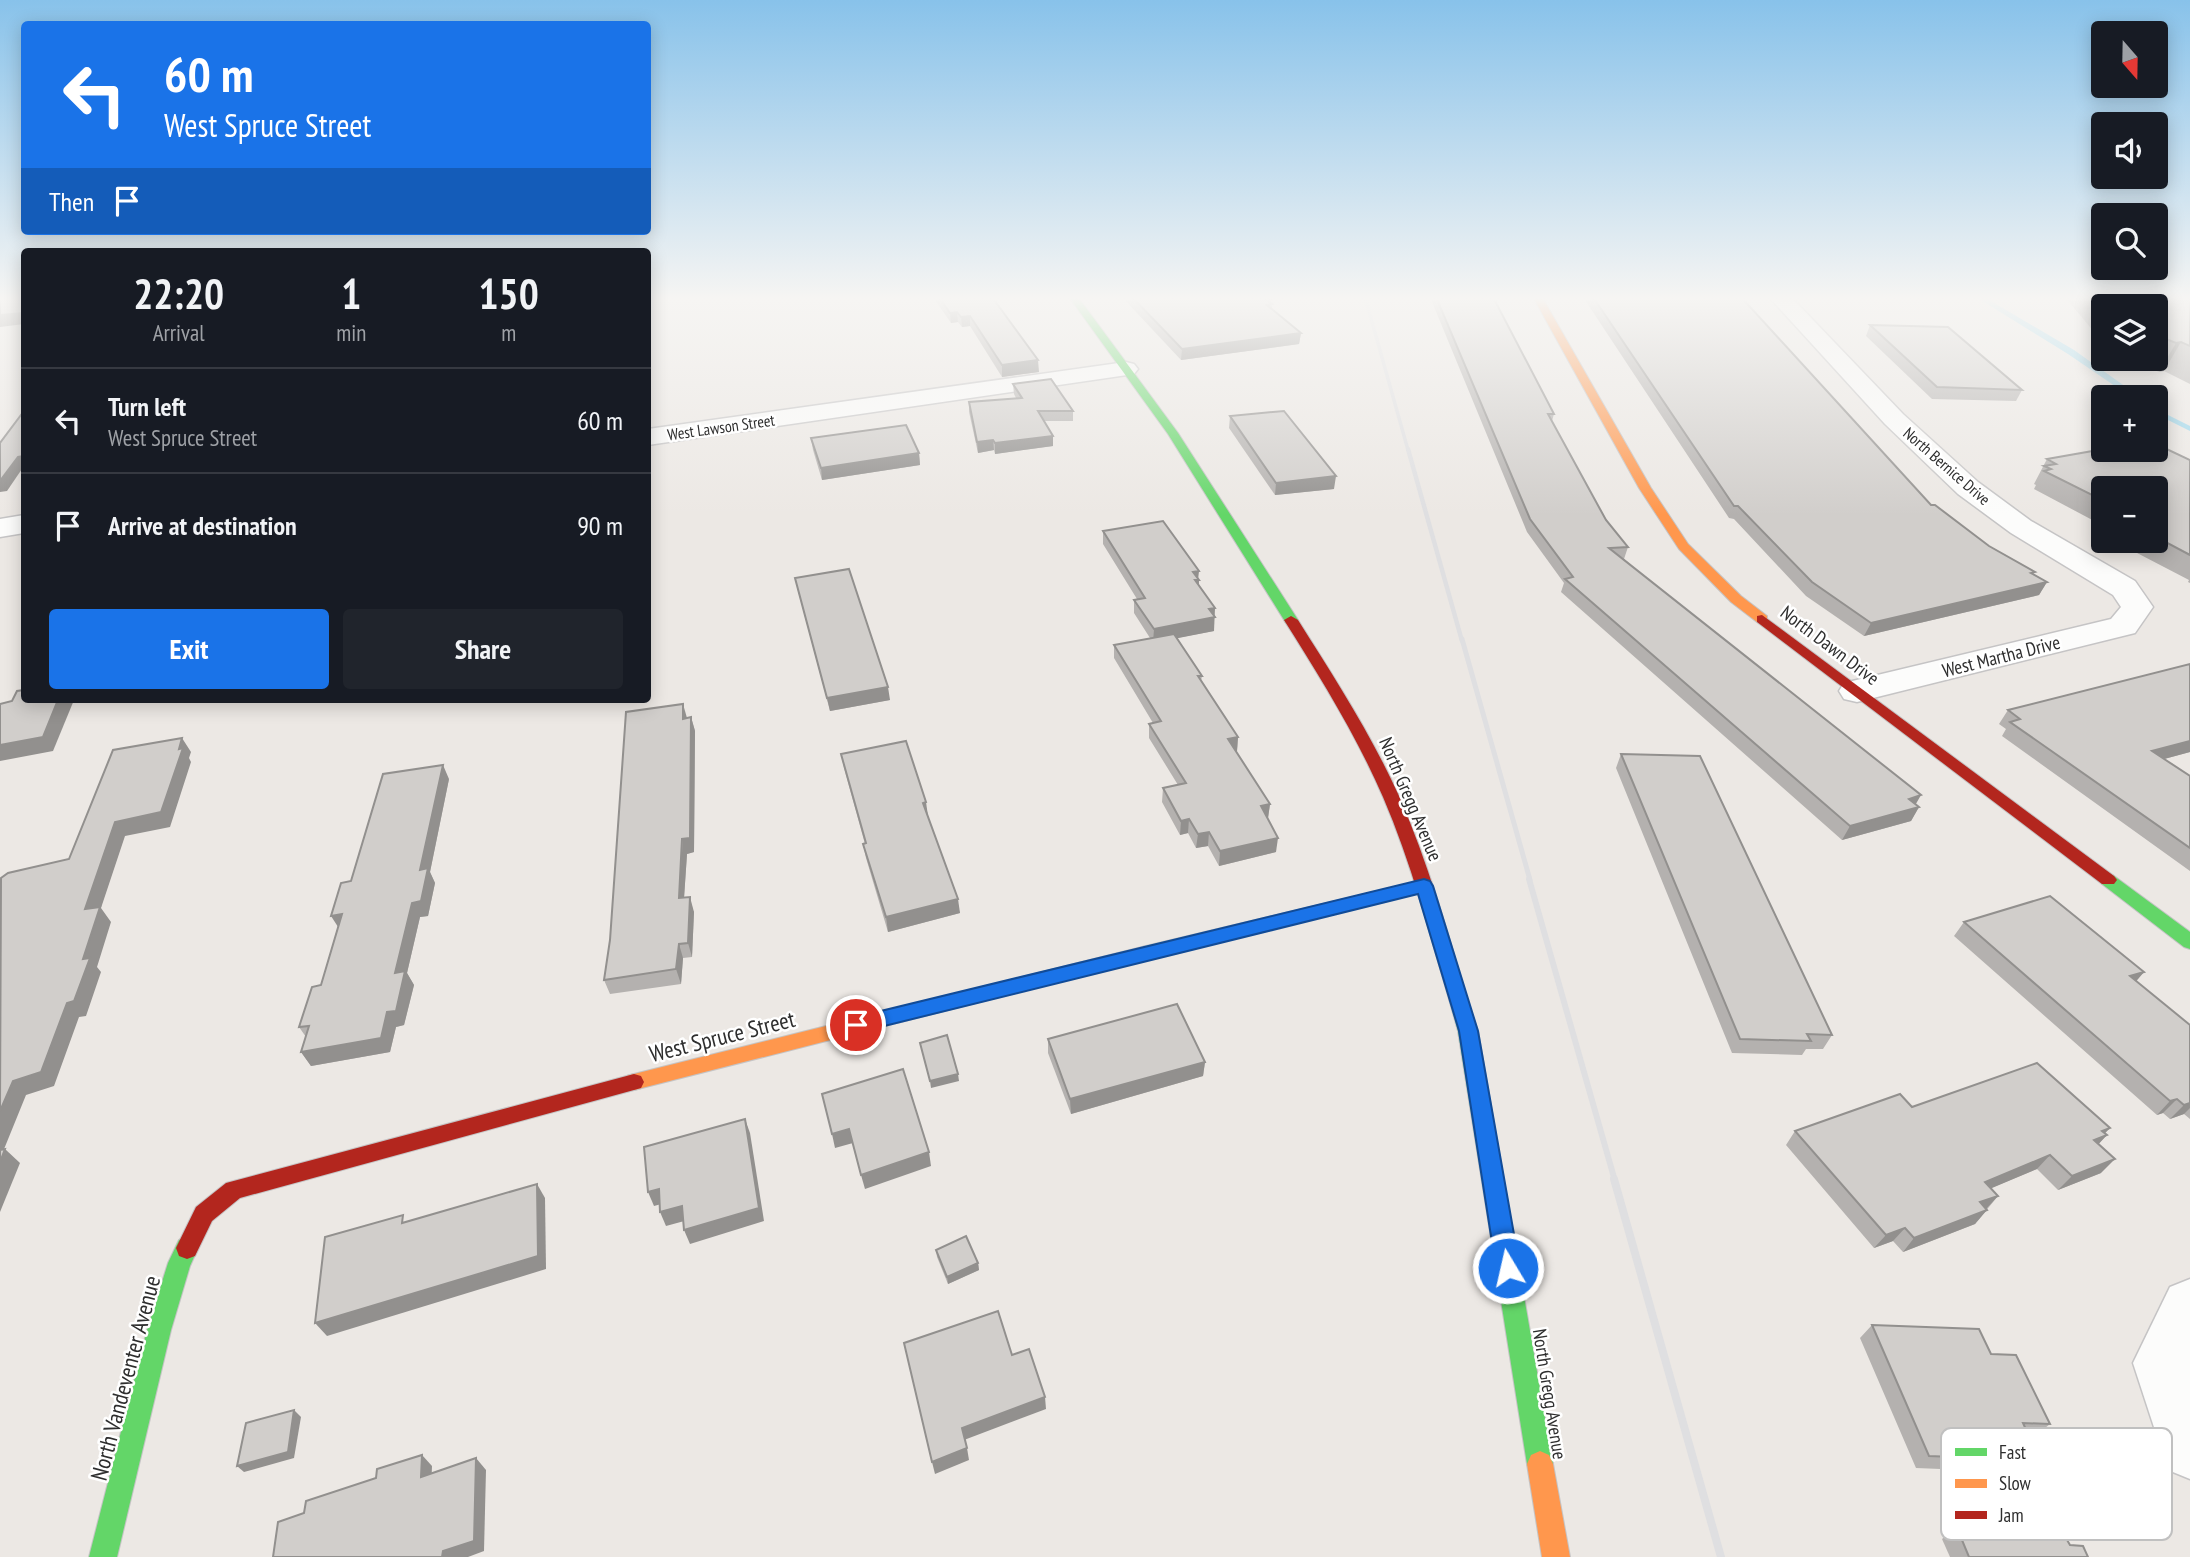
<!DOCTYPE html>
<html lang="en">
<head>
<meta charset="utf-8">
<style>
  :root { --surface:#171b24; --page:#20242c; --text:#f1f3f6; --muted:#9ea1a6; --line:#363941; --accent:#1a73e8 }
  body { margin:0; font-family:"PT Sans Narrow",sans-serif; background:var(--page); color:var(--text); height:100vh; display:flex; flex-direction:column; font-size:26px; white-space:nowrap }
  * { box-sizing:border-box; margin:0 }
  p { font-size:23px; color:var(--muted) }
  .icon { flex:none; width:38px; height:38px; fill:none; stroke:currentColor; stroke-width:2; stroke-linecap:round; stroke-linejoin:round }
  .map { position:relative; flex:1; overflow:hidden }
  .side { position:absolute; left:21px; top:248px; width:630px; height:455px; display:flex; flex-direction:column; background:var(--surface); border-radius:7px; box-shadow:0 4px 18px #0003 }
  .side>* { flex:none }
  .guide { position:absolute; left:21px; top:21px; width:630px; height:214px; border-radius:7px; box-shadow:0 4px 18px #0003; background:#1a73e8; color:#fff; overflow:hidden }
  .needle { width:46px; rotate:160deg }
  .buttons { position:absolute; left:2091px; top:21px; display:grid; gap:14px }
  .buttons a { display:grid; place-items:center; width:77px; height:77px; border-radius:7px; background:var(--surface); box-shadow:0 4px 18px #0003; font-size:35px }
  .pin { position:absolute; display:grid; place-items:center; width:60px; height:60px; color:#fff; margin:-30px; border:4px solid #fff; border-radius:50%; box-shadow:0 2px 7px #0007 }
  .me { position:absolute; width:77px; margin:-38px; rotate:351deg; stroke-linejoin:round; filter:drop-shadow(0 0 5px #0008) }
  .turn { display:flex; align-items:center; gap:24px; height:147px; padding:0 28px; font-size:32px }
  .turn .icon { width:91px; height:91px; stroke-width:2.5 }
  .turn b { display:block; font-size:49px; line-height:60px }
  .then { display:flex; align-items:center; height:66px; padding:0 28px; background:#0003; gap:14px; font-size:26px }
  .eta { display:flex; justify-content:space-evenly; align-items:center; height:119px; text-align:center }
  .eta b { font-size:42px; font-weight:700; line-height:49px }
  .cta { display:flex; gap:14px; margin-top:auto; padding:14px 28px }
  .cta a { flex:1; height:80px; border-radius:7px; background:var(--accent); color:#fff; font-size:28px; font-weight:700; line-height:80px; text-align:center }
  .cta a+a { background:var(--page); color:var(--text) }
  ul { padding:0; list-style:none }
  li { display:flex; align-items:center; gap:21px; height:105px; padding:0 28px; border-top:2px solid var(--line) }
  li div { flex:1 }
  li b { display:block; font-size:26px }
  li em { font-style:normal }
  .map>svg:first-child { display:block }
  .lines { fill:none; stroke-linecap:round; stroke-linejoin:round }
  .stream { fill:#99d6ec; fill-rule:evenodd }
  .street-casing { stroke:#c5c4c5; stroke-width:3 }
  .fast-casing { stroke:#c5c4c5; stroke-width:2 }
  .slow-casing { stroke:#c5c4c5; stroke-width:2 }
  .jam-casing { stroke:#c5c4c5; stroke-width:2 }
  .street { fill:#fcfcfb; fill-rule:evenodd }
  .fast { fill:#63d668; fill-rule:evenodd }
  .slow { fill:#ff974d; fill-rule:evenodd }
  .jam { fill:#b3261e; fill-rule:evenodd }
  .rail-far4 { stroke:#dfdfe1; stroke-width:3.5 }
  .rail-far3 { stroke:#dfdfe1; stroke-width:4.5 }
  .rail-far2 { stroke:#dfdfe1; stroke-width:5 }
  .rail-far1 { stroke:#dfdfe1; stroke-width:6 }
  .rail { stroke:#dfdfe1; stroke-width:8 }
  .wall { fill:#b4b1af }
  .shaded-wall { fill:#92908e }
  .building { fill:#d1cecb; stroke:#92908e; stroke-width:2 }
  .route { fill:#1a73e8; stroke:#114b97; stroke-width:2 }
  .labels { text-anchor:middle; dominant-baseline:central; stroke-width:5; stroke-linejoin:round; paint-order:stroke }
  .far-street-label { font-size:16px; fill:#2e2e2e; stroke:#fff }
  .street-label { font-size:19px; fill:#2e2e2e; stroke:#fff }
  .near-street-label { font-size:23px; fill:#2e2e2e; stroke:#fff }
  .key { fill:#fff; stroke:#c0c0c0; stroke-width:2 }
  .key-label { font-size:19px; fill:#2e2e2e }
</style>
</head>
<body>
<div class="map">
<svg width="2190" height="1557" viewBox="0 0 2190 1557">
  <rect width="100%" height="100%" fill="#ece8e4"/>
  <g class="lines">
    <g class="stream">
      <polygon points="1976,297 1984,297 2074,350 2140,397 2131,397 2068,354"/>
      <polygon points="2156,409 2190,426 2190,431 2156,414"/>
    </g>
    <defs>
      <g id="street">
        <polygon points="1769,297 1791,297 1903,414 1978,482 2031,521 2135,581 2153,607 2135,633 1857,702 1844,699 1839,691 1844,683 2111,619 2121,607 2113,595 2011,533 1958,494 1885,424"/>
        <polygon points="1126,362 1134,364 1138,369 1134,374 648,445 648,429"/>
        <polygon points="24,515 24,533 0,537 0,519"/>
        <polygon points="2190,1279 2190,1479 2168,1470 2133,1363 2170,1287"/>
      </g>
      <g id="fast">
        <polygon points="1069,297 1078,297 1178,433 1298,620 1296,623 1286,623 1168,434"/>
        <polygon points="2108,874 2114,876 2190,932 2190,949 2184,947 2102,884 2099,880 2102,876"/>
        <polygon points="1424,880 1430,882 1433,886 1430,890 1146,960 1140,958 1137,953 1140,948 1146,946"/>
        <polygon points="1458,992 1465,994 1478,1031 1553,1464 1549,1473 1540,1477 1531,1473 1527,1464 1458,1031 1449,999 1451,994"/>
        <polygon points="187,1237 195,1240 198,1248 190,1266 171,1330 117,1557 89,1557 147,1330 168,1263 179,1240"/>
      </g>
      <g id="slow">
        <polygon points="1533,297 1542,297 1651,488 1688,544 1741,596 1767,616 1767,622 1757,622 1731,602 1679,549 1639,488"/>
        <polygon points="1146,946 1152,948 1155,953 1152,958 634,1090 627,1088 624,1082 627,1076 634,1074"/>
        <polygon points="1540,1451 1549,1455 1553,1464 1570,1557 1542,1557 1527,1464 1531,1455"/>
      </g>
      <g id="jam">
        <polygon points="1762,615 2114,876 2117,880 2114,884 2102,884 1757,622 1757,616"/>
        <path d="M 1291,616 L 1298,620 C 1334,677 1371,734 1399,796 C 1428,862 1447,931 1467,999 L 1465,1004 L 1458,1006 L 1451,1004 L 1449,999 C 1429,931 1411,862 1383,797 C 1356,735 1320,677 1284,620 Z"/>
        <polygon points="634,1074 641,1076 644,1082 641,1088 634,1090 240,1198 212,1221 195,1256 187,1259 179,1256 176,1248 196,1207 226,1183"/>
      </g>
    </defs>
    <use href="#street" class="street-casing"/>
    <use href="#fast" class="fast-casing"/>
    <use href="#slow" class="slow-casing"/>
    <use href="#jam" class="jam-casing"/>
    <use href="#street" class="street"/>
    <use href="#fast" class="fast"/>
    <use href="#slow" class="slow"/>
    <use href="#jam" class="jam"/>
    <polyline class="rail-far4" points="1365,297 1408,450"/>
    <polyline class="rail-far3" points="1408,449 1462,641"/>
    <polyline class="rail-far2" points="1462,639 1530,880"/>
    <polyline class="rail-far1" points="1529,879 1615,1181"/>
    <polyline class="rail" points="1614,1179 1721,1557"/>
  </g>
  <g class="wall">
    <polygon points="933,297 992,297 1039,372 1002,377 970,326 962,327 958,322 951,323"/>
    <polygon points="1122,297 1268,297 1270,299 1270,302 1272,304 1272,309 1301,333 1299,344 1181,360"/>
    <polygon points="1430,297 1493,297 1554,414 1552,421 1606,520 1628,547 1624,559 1919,807 1911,821 1842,840 1561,592 1564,583 1527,532"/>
    <polygon points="1583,297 1741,297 1931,505 1989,546 2047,582 2039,595 1864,636 1806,596 1734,519 1729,518"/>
    <polygon points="2065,297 2190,297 2190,384 2164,371 2159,372 2127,359 2156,359 2156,306 2104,306 2104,344"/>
    <polygon points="1870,325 2022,390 2016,401 1932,399 1866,336"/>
    <polygon points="1013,384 1073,411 1073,421 1044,421 1053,446 995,454 994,450 978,453 969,412 969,402 1016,398 1014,394"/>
    <polygon points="1230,416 1334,489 1275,495 1229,428"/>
    <polygon points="811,438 919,453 920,465 822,480 813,450"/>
    <polygon points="2047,459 2190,460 2190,583 2188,582 2189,580 2114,541 2156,541 2156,488 2104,488 2104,535 2100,533 2101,531 2096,528 2098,523 2034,489 2036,485 2034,484"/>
    <polygon points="1103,531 1199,580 1199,585 1214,616 1214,631 1177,638 1202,676 1201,681 1238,737 1237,751 1236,751 1270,804 1268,818 1267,818 1276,852 1219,866 1208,846 1196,848 1188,833 1180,835 1162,802 1163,788 1178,785 1149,738 1149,724 1153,723 1114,658 1114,645 1150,638 1134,613 1134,600 1137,599 1103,544"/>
    <polygon points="795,578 890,700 830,711 798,591"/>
    <polygon points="2190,664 2190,752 2164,759 2190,776 2190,871 2002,736 2006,729 1999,724 2008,710"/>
    <polygon points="691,717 695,731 694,852 687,854 684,898 694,912 692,957 683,958 681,984 610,994 604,980 687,718"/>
    <polygon points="841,754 928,816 960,913 888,932 866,858 863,844 865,844 844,768"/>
    <polygon points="1621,754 1832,1035 1823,1049 1806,1049 1802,1055 1732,1053 1616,768"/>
    <polygon points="449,779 430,872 435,883 428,916 420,917 407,973 414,985 404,1025 396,1027 390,1052 311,1066 301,1052 306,1037 299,1027 321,985 351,881"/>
    <polygon points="1964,922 2144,972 2136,981 2190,1025 2190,1119 2184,1114 2170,1119 2163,1113 2157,1115 1954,936"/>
    <polygon points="1048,1039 1205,1062 1203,1076 1071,1114 1048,1053"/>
    <polygon points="1912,1107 2110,1128 2105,1133 2107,1135 2098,1144 2101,1173 2058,1190 2037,1169 1991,1188 1998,1196 1975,1224 1903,1252 1893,1241 1874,1248 1786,1145 1795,1131"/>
    <polygon points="936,1250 978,1263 979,1270 948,1284 937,1257"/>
    <polygon points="1872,1325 1991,1354 2050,1424 2035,1436 2029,1436 2034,1447 2026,1453 2029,1460 2014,1472 1916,1468 1860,1338"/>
    <polygon points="1957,1528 2070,1545 2088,1557 1950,1557 1942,1539"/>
  </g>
  <g class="shaded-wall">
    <polygon points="957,312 958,322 951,323 950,313"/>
    <polygon points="24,313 24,324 0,327 0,315"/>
    <polygon points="970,316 970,326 962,327 961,317"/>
    <polygon points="1301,333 1299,344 1181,360 1182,349"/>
    <polygon points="2181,342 2164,371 2159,372 2176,343"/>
    <polygon points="1038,360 1039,372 1002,377 1002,365"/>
    <polygon points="1053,436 1053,446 995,454 995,443"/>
    <polygon points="993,440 994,450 978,453 977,442"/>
    <polygon points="919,453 920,465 822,480 821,468"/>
    <polygon points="24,456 24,466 7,491 0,492 0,481 18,457"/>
    <polygon points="1336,476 1334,489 1275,495 1276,483"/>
    <polygon points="1199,571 1198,580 1199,580 1198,593 1193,572"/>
    <polygon points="2047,582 2039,595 1864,636 1871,623"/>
    <polygon points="1215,608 1214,631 1153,643 1154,629 1209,609"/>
    <polygon points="888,687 890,700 830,711 827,698"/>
    <polygon points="58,700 74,700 53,751 0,761 0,745"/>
    <polygon points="683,704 687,718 683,719"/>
    <polygon points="691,717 695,731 694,852 687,854 683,913 679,898"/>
    <polygon points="1238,737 1237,751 1227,753 1228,739"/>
    <polygon points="182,738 191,752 189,758 191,762 170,827 125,836 101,908 111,922 97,967 101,972 86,1016 79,1017 54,1086 26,1095 0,1159 0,1111 13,1081 83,959 85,909 115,822 179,749"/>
    <polygon points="2190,741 2190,752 2142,765 2152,751"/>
    <polygon points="443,765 449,779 430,872 435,883 428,916 420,917 407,973 414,985 404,1025 396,1027 390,1052 311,1066 301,1052 395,973 412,903"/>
    <polygon points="1921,795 1913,809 1919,807 1911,821 1842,840 1850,826 1909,799"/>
    <polygon points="926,802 928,816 923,803"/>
    <polygon points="1270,804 1268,818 1259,820 1261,806"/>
    <polygon points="1189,819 1188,833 1180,835 1181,821"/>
    <polygon points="1209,832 1208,846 1196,848 1198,834"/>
    <polygon points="1278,838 1276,852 1219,866 1220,851"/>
    <polygon points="690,897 694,912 692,957 688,943"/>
    <polygon points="958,899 960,913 888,932 886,917"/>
    <polygon points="342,914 340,930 331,916"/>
    <polygon points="679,944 683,958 681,984 676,969"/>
    <polygon points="2144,972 2132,986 2130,976"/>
    <polygon points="1205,1062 1203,1076 1071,1114 1070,1099"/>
    <polygon points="958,1074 959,1081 931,1088 930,1081"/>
    <polygon points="2177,1099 2163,1113 2157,1115 2170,1101"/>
    <polygon points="2190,1103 2190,1108 2184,1114 2170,1119 2184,1105"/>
    <polygon points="745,1119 750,1133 764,1221 690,1244 684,1230"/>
    <polygon points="2110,1128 2100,1138 2107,1135 2094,1149 2081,1154 2102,1131"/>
    <polygon points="849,1129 853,1143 835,1148 832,1134"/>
    <polygon points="5,1149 20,1163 0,1212 0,1162"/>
    <polygon points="929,1152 931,1166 865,1189 861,1175"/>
    <polygon points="2050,1155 2037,1169 1973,1196 1985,1182"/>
    <polygon points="2115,1159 2101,1173 2058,1190 2072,1176"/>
    <polygon points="537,1184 545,1198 546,1269 327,1336 315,1323"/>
    <polygon points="659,1189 665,1203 654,1206 648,1192"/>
    <polygon points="1998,1196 1986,1209 1980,1202"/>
    <polygon points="682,1206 688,1220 666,1226 660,1212"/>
    <polygon points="1987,1210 1975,1224 1903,1252 1914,1238"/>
    <polygon points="1905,1228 1893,1241 1874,1248 1886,1235"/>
    <polygon points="978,1263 979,1270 948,1284 947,1277"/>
    <polygon points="1045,1397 1046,1409 964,1440 962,1428"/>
    <polygon points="294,1410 301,1417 294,1458 244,1472 237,1466"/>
    <polygon points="967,1448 969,1460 935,1474 932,1462"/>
    <polygon points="422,1455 432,1466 431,1489 421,1477"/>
    <polygon points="476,1458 486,1470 484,1551 468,1557 442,1557 443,1551"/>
  </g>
  <g class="building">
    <polygon points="0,297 24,297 24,313 0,315"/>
    <polygon points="939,297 992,297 1038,360 1002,365 970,316 961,317 957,312 950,313"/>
    <polygon points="1132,297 1268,297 1270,299 1266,299 1272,304 1267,305 1301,333 1182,349"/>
    <polygon points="1436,297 1493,297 1554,414 1548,414 1606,520 1628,547 1609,548 1921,795 1909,799 1919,807 1850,826 1565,579 1573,577 1530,519"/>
    <polygon points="1593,297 1741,297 1931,505 1935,505 1989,546 2035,572 2031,573 2047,582 1871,623 1812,582 1738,506 1734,506"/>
    <polygon points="2103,297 2190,297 2190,346 2181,342 2176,343 2156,335 2156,306 2110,306"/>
    <polygon points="1870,325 1948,327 2022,390 1937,387"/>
    <polygon points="1051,379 1073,411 1038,411 1053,436 995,443 993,440 977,442 969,402 1022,398 1013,384"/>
    <polygon points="24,411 24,456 18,457 0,481 0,443"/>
    <polygon points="1284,411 1336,476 1276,483 1230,416"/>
    <polygon points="906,425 919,453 821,468 811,438"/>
    <polygon points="2156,444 2190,460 2190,555 2156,537 2156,488 2104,488 2104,501 2044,471 2051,469 2044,466 2056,464 2047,459 2104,449 2104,450 2156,450"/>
    <polygon points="1163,521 1199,571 1193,572 1199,580 1195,580 1215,608 1209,609 1215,617 1154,629 1134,600 1145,598 1103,531"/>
    <polygon points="849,569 888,687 827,698 795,578"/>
    <polygon points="1174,634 1202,676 1198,676 1238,737 1228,739 1270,804 1261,806 1278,838 1220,851 1209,832 1198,834 1189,819 1181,821 1163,788 1186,783 1149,724 1161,721 1114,645"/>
    <polygon points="2190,664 2190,741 2152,751 2190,776 2190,848 2010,722 2020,719 2008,710"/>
    <polygon points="24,690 24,700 58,700 43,737 0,745 0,704 12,701 17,691"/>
    <polygon points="683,704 683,719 691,717 690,838 682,839 679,898 690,897 688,943 679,944 676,969 604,980 610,940 626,712"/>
    <polygon points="182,738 179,749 183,748 161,812 115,822 85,909 100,907 83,959 90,958 74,1001 67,1003 41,1072 13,1081 0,1111 1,878 8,873 69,859 113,750"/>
    <polygon points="906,741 926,802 923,803 958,899 886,917 863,844 866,843 841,754"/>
    <polygon points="1621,754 1700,756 1832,1035 1807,1034 1811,1041 1740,1039"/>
    <polygon points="443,765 420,870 428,868 421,901 412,903 395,973 405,971 396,1011 387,1012 381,1038 301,1052 309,1026 299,1027 312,987 321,985 342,914 331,916 341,883 351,881 383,774"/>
    <polygon points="2050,896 2144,972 2130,976 2190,1025 2190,1103 2184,1105 2177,1099 2170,1101 1964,922"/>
    <polygon points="1177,1004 1205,1062 1070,1099 1048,1039"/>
    <polygon points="947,1035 958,1074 930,1081 920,1043"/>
    <polygon points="2037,1063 2110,1128 2102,1131 2107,1135 2094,1140 2115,1159 2072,1176 2050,1155 1985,1182 1998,1196 1980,1202 1987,1210 1914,1238 1905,1228 1886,1235 1795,1131 1900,1094 1912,1107"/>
    <polygon points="903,1069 929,1152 861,1175 849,1129 832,1134 822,1094"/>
    <polygon points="745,1119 759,1208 684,1230 682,1206 660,1212 659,1189 648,1192 644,1147"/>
    <polygon points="5,1149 0,1162 0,1150"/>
    <polygon points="537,1184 538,1256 315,1323 325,1237 403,1215 402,1223"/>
    <polygon points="966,1236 978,1263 947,1277 936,1250"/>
    <polygon points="998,1311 1012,1355 1029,1349 1045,1397 962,1428 967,1448 932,1462 904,1343"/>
    <polygon points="1872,1325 1979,1329 1991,1354 2016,1355 2050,1424 2023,1423 2034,1447 2023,1446 2029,1460 1929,1456"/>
    <polygon points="294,1410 288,1452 237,1466 246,1423"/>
    <polygon points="422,1455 421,1477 476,1458 474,1541 443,1551 442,1557 273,1557 278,1522 304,1513 306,1501 376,1478 377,1469"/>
    <polygon points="1957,1528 2063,1533 2070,1545 2083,1546 2088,1557 1969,1557"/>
  </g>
  <linearGradient id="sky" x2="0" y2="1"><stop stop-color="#88c2ea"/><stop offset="0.58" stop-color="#f6f5f3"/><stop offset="1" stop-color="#f6f5f3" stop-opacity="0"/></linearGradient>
  <rect width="2190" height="515" fill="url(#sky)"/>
  <polygon class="route" points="1424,879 1430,881 1433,886 1478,1031 1520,1268 1516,1276 1508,1279 1500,1276 1496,1268 1459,1031 1418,894 856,1033 849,1031 846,1025 849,1019 856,1017"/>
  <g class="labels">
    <g class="far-street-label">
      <text transform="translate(721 427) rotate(-8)">West Lawson Street</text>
      <text transform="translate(1947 466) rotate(41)">North Bernice Drive</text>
    </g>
    <g class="street-label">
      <text transform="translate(1830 645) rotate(37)">North Dawn Drive</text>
      <text transform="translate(2001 656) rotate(-14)">West Martha Drive</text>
      <text transform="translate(1411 799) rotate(67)">North Gregg Avenue</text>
      <text transform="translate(1550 1394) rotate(81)">North Gregg Avenue</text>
    </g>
    <g class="near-street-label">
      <text transform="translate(722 1036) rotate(-14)">West Spruce Street</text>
      <text transform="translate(125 1378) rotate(-75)">North Vandeventer Avenue</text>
    </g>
  </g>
  <rect x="1941" y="1428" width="231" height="112" rx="10" class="key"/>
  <rect x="1955" y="1448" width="32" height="8" fill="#63d668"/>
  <rect x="1955" y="1479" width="32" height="9" fill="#ff974d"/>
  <rect x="1955" y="1511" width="32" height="8" fill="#b3261e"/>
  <g class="key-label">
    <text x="1999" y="1459">Fast</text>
    <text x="1999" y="1490">Slow</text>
    <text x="1999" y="1522">Jam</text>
  </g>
</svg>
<div class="buttons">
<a><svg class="needle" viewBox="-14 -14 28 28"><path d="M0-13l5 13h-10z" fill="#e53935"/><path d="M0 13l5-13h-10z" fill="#9ea1a6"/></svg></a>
<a><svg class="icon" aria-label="sound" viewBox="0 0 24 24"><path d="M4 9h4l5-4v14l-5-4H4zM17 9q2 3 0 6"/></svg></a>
<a><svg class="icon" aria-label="search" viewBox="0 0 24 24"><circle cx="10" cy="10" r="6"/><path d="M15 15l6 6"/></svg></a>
<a><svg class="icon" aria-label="layers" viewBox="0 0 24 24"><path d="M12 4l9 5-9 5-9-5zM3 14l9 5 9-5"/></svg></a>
<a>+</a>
<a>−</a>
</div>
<div class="pin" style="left:856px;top:1025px;background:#d93025"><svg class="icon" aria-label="arrive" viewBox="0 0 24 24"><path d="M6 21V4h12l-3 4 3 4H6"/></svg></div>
<svg class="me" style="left:1508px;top:1268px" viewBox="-20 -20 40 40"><circle r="17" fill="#1a73e8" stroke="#fff" stroke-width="3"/><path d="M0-11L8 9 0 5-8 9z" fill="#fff"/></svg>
<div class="guide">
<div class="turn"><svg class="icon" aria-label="left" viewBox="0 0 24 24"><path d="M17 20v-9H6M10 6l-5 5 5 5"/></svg><div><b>60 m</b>West Spruce Street</div></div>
<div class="then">Then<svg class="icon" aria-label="arrive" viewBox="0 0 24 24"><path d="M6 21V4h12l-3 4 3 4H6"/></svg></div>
</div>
<section class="side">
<div class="eta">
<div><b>22:20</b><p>Arrival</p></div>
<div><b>1</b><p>min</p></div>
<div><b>150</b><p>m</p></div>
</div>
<ul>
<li><svg class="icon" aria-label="left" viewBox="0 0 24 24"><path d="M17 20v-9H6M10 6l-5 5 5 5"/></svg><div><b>Turn left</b><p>West Spruce Street</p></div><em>60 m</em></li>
<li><svg class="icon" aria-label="arrive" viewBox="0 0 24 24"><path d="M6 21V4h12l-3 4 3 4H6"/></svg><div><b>Arrive at destination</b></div><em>90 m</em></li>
</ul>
<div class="cta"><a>Exit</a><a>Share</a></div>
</section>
</div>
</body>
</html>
